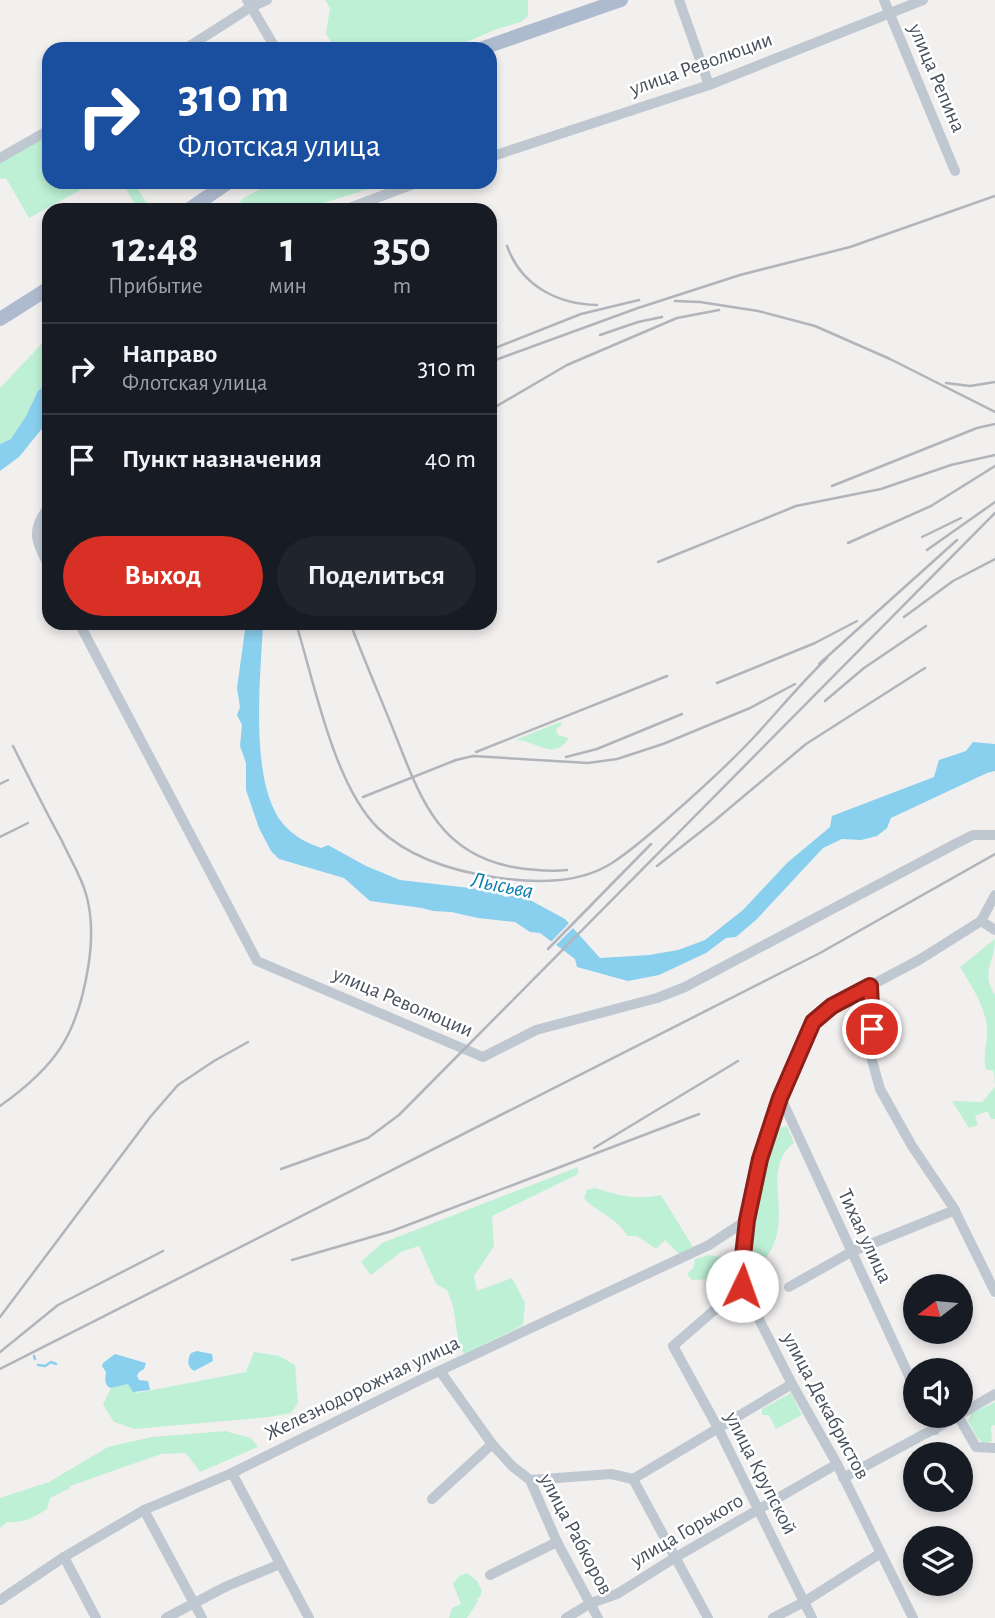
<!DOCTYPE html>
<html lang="ru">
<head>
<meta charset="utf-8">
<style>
  :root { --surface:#171b24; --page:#20242c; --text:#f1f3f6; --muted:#9ea1a6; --line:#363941; --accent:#d93025 }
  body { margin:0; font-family:"Alegreya Sans",sans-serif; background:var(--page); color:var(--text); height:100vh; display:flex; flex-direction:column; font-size:26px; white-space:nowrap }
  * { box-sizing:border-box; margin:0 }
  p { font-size:23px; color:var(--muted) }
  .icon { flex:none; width:38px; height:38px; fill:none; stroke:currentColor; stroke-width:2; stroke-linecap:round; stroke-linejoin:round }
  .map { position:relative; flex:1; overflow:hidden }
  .sheet { position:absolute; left:42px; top:203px; width:455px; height:427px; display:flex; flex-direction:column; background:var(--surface); border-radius:21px; box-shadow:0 4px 10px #0003 }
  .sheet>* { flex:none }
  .top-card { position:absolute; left:42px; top:42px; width:455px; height:147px; border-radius:21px; box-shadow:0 4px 10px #0003; background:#1a4fa0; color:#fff; overflow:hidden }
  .needle { width:46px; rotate:254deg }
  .controls { position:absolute; left:903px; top:1274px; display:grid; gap:14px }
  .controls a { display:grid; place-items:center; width:70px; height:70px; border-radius:50%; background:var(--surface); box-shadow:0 4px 10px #0003; font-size:35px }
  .pin { position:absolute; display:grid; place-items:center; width:60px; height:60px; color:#fff; margin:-30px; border:4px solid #fff; border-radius:50%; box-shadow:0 2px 7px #0007 }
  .me { position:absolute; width:77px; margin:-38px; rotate:3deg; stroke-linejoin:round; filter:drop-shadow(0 0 5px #0008) }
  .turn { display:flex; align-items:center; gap:24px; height:147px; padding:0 21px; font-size:32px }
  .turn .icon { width:91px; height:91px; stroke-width:2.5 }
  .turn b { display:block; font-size:49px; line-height:60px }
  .eta { display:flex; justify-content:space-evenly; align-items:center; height:119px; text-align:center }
  .eta b { font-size:42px; font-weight:700; line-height:49px }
  .action { display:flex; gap:14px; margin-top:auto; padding:14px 21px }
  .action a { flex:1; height:80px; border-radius:42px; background:var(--accent); color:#fff; font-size:28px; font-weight:700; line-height:80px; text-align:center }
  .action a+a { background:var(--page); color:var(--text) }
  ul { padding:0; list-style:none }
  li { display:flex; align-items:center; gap:21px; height:91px; padding:0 21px; border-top:2px solid var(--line) }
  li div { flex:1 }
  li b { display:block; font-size:26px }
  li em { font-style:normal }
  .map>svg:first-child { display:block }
  .green { fill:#bdf0d5 }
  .water { fill:#89cfee }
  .pier { fill:#f2efef }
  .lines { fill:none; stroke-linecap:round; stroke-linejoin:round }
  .stream { stroke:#89cfee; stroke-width:2.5 }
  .minor { stroke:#bfc8d1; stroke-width:10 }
  .major { stroke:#aebbcf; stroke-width:14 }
  .rail { stroke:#b1b4ba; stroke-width:2.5 }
  .route-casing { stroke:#8d1f18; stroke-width:18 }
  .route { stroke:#d93025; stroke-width:12 }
  .labels { text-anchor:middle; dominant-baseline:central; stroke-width:5; stroke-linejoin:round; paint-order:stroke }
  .street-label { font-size:21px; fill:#47505d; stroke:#fff }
  .water-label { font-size:23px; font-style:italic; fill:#097cae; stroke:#fff }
</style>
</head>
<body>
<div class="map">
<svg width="995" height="1618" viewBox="0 0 995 1618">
  <rect width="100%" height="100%" fill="#f2efef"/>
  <g class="green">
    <polygon points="325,0 528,0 528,16 521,22 497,29 450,49 335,49 326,34 330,8"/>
    <polygon points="49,135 49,182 95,182 29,218 6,178 0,179 0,163"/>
    <polygon points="122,182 134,182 150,209 138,210"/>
    <polygon points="273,182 276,182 280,188 293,182 390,182 302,210 220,210 237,207 242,199"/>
    <polygon points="49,336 49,382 38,391 26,416 11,439 0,444 0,388"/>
    <path d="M 560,722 L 562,725 L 556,729 L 558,735 L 569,738 C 552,763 536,739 515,740 Z"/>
    <path d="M 995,939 C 995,964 980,970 995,995 L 995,1119 L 991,1119 L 988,1111 L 975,1116 L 978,1125 L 969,1128 L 952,1101 L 982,1102 L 995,1087 L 994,1071 L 986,1069 C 983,1056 986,1048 987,1036 C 989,1011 972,987 960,967 Z"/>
    <path d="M 787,1126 L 794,1143 C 766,1163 783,1202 778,1227 C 777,1234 775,1242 772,1248 C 764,1263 756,1264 761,1283 L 755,1286 L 750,1271 L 751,1256 L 763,1166 L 780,1128 Z"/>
    <polygon points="578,1167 578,1174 492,1216 494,1246 474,1276 477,1291 512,1278 525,1303 523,1325 464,1354 459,1344 453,1306 447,1290 436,1284 419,1246 401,1252 371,1275 361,1262 382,1243"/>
    <path d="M 595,1188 C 620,1196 635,1200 661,1195 L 693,1247 L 679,1254 L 665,1240 L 656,1249 L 637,1236 L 627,1236 C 617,1217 597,1213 584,1198 L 587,1190 Z"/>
    <path d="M 709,1255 L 724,1258 L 734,1264 C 736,1279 736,1285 726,1296 L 713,1279 L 692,1280 L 687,1274 L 694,1267 L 695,1259 Z"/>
    <polygon points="254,1352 279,1356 295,1365 298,1403 291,1413 269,1417 134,1429 114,1422 103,1405 111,1388 128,1384 137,1393 246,1372"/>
    <polygon points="791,1393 802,1415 776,1429 769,1415 762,1415 762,1409"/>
    <polygon points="995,1402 995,1425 991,1427 992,1441 985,1444 977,1438 968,1421 972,1413"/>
    <path d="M 225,1431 L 251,1438 L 258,1447 L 200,1472 L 186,1453 L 161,1454 L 70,1486 L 70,1488 L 50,1498 L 47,1509 C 33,1518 24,1523 7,1522 L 0,1528 L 0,1498 L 49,1482 L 108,1447 L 152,1437 Z"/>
    <polygon points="467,1573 477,1581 482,1591 480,1597 477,1599 478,1601 467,1618 449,1618 452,1608 461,1604 453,1584 459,1576"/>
  </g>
  <g class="water">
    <polygon points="49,382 49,420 19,457 0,471 0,444 11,439 26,416 38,391"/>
    <path d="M 246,623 L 263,623 C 261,676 248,784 284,825 C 295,837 307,843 321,848 L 328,845 L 366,866 L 400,880 L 496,891 L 505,897 L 519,894 L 565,919 L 600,958 L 649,955 L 678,950 L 705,940 L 743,910 L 787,863 L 830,827 L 832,816 L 934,777 L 939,760 L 966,751 L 973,742 L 995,744 L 995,771 L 987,773 L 891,818 L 887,828 L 877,836 L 861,840 L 842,839 L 823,848 L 757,919 L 736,937 L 726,938 L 706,953 L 659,975 L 628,981 L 577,967 L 575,959 L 540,933 L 530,932 L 515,922 L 478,918 L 451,912 L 433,911 L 422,908 L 370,901 L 344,878 L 279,859 L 271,851 L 259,828 L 246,790 L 246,763 L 240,746 L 242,725 L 237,715 L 240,707 L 237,688 Z"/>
    <path d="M 197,1351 L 212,1354 L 213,1361 L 194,1371 C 187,1367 187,1360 191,1353 Z"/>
    <polygon points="115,1354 146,1363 144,1369 139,1372 137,1376 139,1380 148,1381 150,1390 133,1392 128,1384 111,1388 107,1386 105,1380 106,1372 102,1366 103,1363"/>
  </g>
  <polygon class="pier" points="571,921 575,926 553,948 548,945"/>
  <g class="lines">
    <g class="stream">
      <polyline points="34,1356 35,1359"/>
      <polyline points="38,1365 45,1366 51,1362 56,1364"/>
    </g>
    <g class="minor">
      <polyline points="247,0 276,49"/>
      <polyline points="679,0 709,85"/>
      <polyline points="884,0 955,171"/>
      <polyline points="185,49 251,7 267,0"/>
      <polyline points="490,157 709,85 923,0"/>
      <polyline points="0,158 49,130"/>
      <polyline points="344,210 419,182"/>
      <path d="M 49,507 C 30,530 36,541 49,566"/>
      <polyline points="79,623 257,961 483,1057 536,1030 657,998 685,987 957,843 973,835 995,835"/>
      <polyline points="981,921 995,930"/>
      <polyline points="870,986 872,1029 870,1053 880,1089 912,1146 953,1207 995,1292"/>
      <polyline points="781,1098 915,1389"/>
      <polyline points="742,1286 673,1346 718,1428 812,1618"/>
      <polyline points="789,1287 851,1252 955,1210"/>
      <polyline points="440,1371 492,1444 512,1466 530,1480 557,1542 598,1618"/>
      <polyline points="961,1414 995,1394"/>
      <polyline points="928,1416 935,1430"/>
      <polyline points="232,1473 309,1618"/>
      <polyline points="843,1478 958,1416 976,1447 995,1448"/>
      <polyline points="633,1479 708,1618"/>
      <polyline points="530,1480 611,1474 633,1479 792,1384"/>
      <polyline points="432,1499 492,1444"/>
      <polyline points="144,1510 202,1618"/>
      <polyline points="64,1557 96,1618"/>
      <polyline points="490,1575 557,1542"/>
      <polyline points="0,1600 64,1557 144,1510 232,1473 422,1379 709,1245 747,1220"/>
      <polyline points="166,1618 227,1586 280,1564"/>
      <polyline points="566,1618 591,1603 617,1594 676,1557 837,1464"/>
      <polyline points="773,1618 804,1602 881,1553"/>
      <polyline points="913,1618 837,1464 792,1384 740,1282 747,1220 760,1159 781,1098 813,1022 832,1006 919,960 981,921 995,895"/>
    </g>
    <g class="major">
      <polyline points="480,49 621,0"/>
      <polyline points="188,210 229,182"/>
      <polyline points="0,319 49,288"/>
    </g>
    <g class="rail">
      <path d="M 507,246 C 521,285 556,304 597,305"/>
      <polyline points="675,301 700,302 758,311 815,326 890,359 995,412"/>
      <polyline points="600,335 638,322 662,317"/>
      <polyline points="490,350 581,314 639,300"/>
      <polyline points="490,362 638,308 740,275 850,247 995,196"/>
      <polyline points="946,383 970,386 995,382"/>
      <polyline points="490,410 567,365 677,318 719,310"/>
      <polyline points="832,486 977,428 995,424"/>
      <polyline points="922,537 961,518"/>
      <polyline points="848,543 931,506 995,466"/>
      <polyline points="927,550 995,502"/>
      <polyline points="658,562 796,506 881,489 951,465 995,455"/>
      <polyline points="904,617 953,581 995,559"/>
      <path d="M 296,623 C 314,682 334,785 378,828 C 410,859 456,872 499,878 C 537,883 579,884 612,863 C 632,850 649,835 666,820 C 697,793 727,766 755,736 C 779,710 801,683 827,658"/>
      <path d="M 352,628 C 366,664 381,699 395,734 C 420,797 438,853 513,867 C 531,870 549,872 567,870"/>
      <polyline points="819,664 957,540"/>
      <polyline points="717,683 815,643 857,621"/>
      <polyline points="825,701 864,668 926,626"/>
      <polyline points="476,752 667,676"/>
      <polyline points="566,757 597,749 682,714"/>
      <polyline points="0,784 8,780"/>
      <polyline points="363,797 456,760 473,756 588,763 617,759 663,744 750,708 795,684"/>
      <polyline points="0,837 28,823"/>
      <polyline points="657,866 713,822 806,744 925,668"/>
      <polyline points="548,949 651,844"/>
      <path d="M 0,1106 C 55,1067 77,1036 88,968 C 92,944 93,918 86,894 C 81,876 70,859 62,841 C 45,810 29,778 13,746"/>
      <polyline points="594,1148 738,1061"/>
      <polyline points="281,1169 368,1138 399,1115 995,513"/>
      <polyline points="292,1260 392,1231 699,1114"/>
      <polyline points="0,1317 151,1116 178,1085 214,1061 248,1042"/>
      <polyline points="0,1352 58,1305 163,1251"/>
      <polyline points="0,1369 820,953 995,854"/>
    </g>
  </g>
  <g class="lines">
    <defs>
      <polyline id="route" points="742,1286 740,1282 747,1220 760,1159 780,1098 813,1022 832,1006 870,986 872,1029"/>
    </defs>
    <use href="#route" class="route-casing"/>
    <use href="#route" class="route"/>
  </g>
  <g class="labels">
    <g class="street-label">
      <text transform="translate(701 64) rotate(-20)">улица Революции</text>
      <text transform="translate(937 78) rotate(67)">улица Репина</text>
      <text transform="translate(403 1002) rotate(23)">улица Революции</text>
      <text transform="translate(865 1236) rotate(65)">Тихая улица</text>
      <text transform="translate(362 1388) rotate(-26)">Железнодорожная улица</text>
      <text transform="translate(826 1406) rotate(62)">улица Декабристов</text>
      <text transform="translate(761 1473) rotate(63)">улица Крупской</text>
      <text transform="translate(687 1530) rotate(-30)">улица Горького</text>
      <text transform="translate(576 1534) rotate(62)">улица Рабкоров</text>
    </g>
    <g class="water-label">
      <text transform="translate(502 886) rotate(11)">Лысьва</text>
    </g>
  </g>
</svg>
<div class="controls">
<a><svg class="needle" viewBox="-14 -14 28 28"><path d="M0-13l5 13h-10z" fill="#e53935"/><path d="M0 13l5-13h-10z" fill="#9ea1a6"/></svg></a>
<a><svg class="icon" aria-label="sound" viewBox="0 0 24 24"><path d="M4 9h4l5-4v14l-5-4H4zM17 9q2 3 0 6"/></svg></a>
<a><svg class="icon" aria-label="search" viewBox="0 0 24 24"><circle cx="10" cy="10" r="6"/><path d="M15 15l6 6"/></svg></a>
<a><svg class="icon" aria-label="layers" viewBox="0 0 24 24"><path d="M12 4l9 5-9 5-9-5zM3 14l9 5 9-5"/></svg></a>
</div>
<div class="pin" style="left:872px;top:1029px;background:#d93025"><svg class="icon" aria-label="arrive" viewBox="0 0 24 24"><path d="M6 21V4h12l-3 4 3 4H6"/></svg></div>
<svg class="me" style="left:742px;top:1286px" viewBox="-20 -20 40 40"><circle r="19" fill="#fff"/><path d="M0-13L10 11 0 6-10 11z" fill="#d93025"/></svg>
<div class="top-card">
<div class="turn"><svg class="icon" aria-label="right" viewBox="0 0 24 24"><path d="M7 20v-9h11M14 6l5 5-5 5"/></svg><div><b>310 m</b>Флотская улица</div></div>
</div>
<section class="sheet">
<div class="eta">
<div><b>12:48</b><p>Прибытие</p></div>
<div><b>1</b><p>мин</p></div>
<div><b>350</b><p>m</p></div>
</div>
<ul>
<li><svg class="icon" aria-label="right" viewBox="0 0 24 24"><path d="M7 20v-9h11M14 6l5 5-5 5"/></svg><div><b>Направо</b><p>Флотская улица</p></div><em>310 m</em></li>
<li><svg class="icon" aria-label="arrive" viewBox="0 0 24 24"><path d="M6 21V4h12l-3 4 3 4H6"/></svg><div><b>Пункт назначения</b></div><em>40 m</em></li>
</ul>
<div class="action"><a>Выход</a><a>Поделиться</a></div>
</section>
</div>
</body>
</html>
